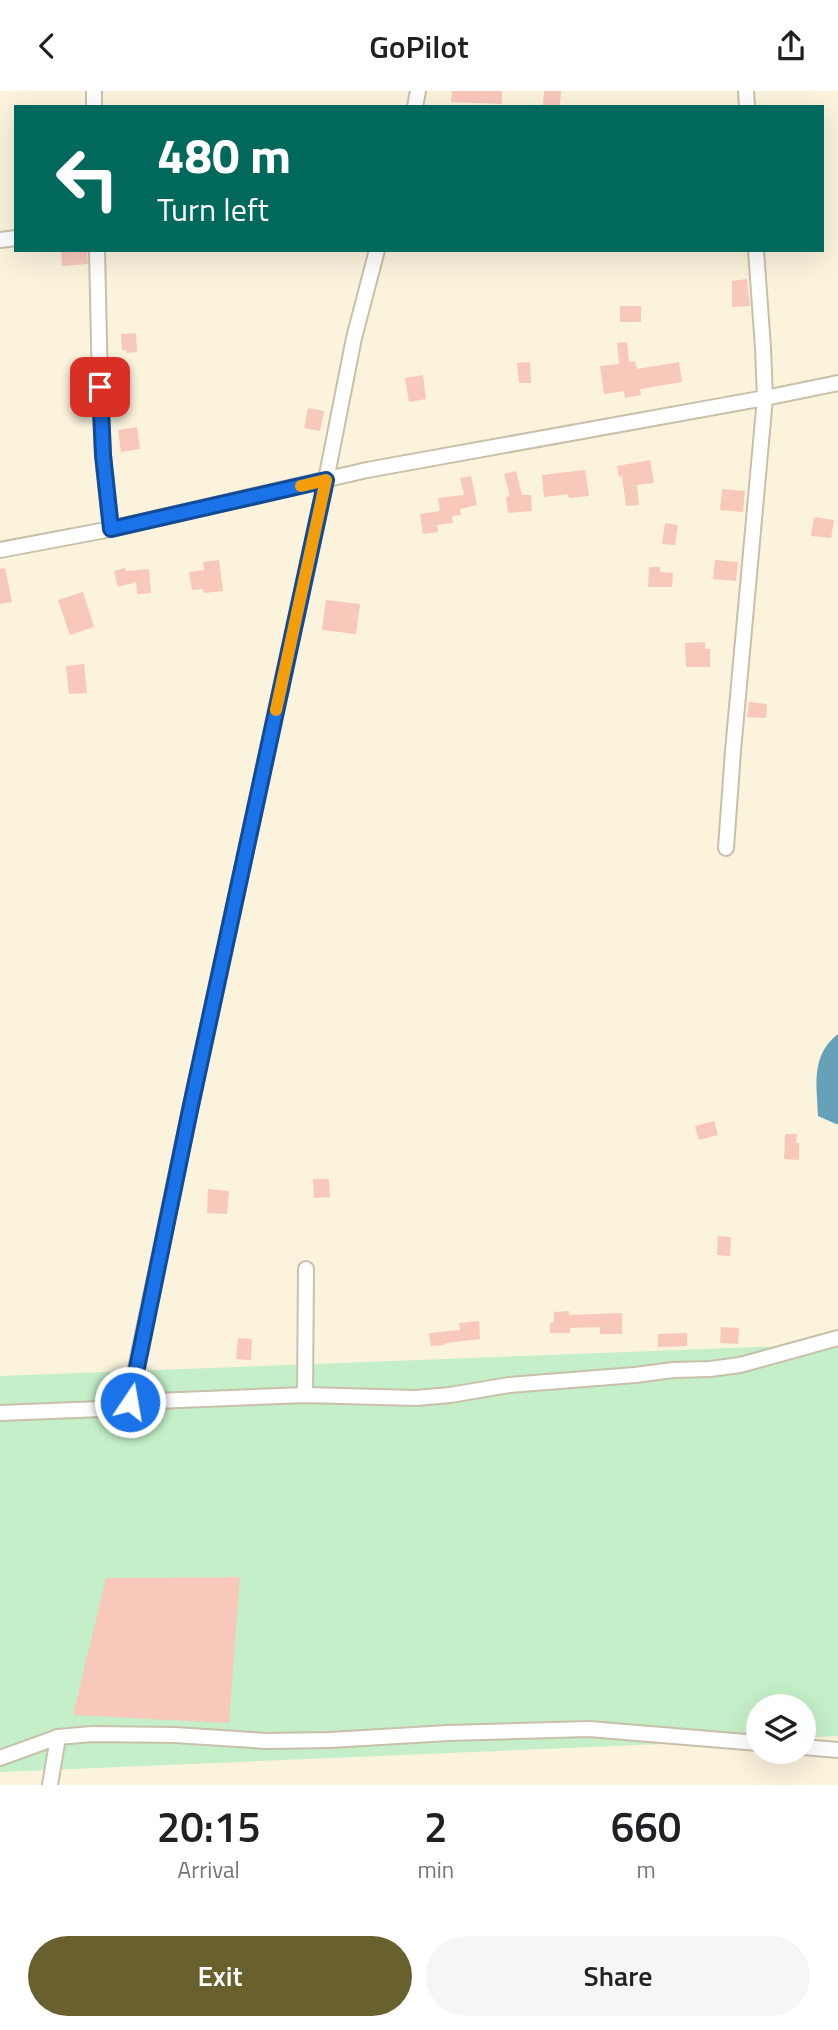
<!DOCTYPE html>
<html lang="en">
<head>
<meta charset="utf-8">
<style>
  :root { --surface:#fff; --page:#f6f6f6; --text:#202124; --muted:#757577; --accent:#68612e }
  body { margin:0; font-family:"Titillium Web",sans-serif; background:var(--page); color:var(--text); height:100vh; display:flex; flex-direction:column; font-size:26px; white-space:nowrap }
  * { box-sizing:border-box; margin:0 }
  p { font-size:23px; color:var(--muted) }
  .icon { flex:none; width:38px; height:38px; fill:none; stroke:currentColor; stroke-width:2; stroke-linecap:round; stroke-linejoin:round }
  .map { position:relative; height:1694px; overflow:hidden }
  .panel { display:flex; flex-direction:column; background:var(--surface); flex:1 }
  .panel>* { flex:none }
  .banner { position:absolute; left:14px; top:14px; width:810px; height:147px; border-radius:0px; box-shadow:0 7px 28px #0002; background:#00695c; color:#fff; overflow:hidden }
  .tools { position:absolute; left:746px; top:1603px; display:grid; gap:14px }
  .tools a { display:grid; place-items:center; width:70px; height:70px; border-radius:50%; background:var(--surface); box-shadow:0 7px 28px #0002; font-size:35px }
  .pin { position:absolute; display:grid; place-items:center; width:60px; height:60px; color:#fff; margin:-30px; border-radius:14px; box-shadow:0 4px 10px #0006 }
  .me { position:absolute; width:77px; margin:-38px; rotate:12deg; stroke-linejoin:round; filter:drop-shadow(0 0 5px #0008) }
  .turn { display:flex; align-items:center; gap:24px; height:147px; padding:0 28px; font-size:32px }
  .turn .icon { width:91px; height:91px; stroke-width:2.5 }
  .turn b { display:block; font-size:49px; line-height:60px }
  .eta { display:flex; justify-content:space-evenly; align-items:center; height:119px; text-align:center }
  .eta b { font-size:42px; font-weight:600; line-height:49px }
  .action { display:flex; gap:14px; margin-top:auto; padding:14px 28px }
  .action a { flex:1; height:80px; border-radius:42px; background:var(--accent); color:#fff; font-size:28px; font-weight:600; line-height:80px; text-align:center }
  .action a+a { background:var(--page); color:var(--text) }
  header { display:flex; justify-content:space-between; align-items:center; height:91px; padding:0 28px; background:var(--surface); font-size:32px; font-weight:600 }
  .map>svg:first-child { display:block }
  .green { fill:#c4efc8 }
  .water { fill:#65a2ba }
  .building { fill:#f8c8bb }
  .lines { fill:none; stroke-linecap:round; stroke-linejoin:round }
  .minor-casing { stroke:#c9c0ab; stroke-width:18 }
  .minor { stroke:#fff; stroke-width:14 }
  .route-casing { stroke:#114b97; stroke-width:18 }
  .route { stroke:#1a73e8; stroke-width:12 }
  .slow { stroke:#f59e0b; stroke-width:12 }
</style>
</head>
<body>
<header><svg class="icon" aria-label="back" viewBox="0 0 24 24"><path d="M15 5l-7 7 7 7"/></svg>GoPilot<svg class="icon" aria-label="share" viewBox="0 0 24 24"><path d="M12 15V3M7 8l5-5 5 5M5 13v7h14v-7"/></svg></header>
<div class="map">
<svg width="838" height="1694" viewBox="0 0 838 1694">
  <rect width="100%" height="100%" fill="#fcf3dd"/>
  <polygon class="green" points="838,1253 838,1645 803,1647 803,1615 758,1615 758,1649 0,1681 0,1285"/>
  <path class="water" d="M 838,943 L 838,1033 L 836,1033 L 818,1025 C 817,994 810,965 838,943 Z"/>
  <g class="building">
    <polygon points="452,0 502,0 502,13 451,11"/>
    <polygon points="544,0 561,0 560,15 543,14"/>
    <polygon points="87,159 88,173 62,175 61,160"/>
    <polygon points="747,188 750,215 732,216 732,190"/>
    <rect x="620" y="215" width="21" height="16"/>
    <polygon points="136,242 137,261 127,262 126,259 122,259 121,243"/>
    <polygon points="627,251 629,271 635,270 637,278 679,271 682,291 640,298 641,304 625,307 624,300 604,303 600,275 619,273 617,252"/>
    <polygon points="530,271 531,292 519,292 517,272"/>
    <polygon points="423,284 426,308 409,311 405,287"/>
    <polygon points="308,317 324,320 320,340 304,337"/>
    <polygon points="137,336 140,358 121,361 118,339"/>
    <polygon points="650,369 654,392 637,394 639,414 626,415 622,385 619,386 617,375"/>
    <polygon points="585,379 589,405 569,407 568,403 544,406 542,384"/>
    <polygon points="516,380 522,404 531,404 532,420 508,422 506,406 510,405 504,383"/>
    <polygon points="471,385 477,414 460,418 461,424 452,425 453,432 437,434 438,441 423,443 420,423 440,420 438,407 464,404 460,387"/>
    <polygon points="722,398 745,400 743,421 720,419"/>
    <polygon points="814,426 834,429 831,447 811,445"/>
    <polygon points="665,432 678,434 675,454 662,453"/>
    <polygon points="219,469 223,500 204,502 203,498 192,499 189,481 204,479 203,471"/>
    <polygon points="715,469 738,471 736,490 713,488"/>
    <polygon points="649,476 660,476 660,481 673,482 672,496 648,496"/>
    <polygon points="5,477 12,511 0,513 0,478"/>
    <polygon points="125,477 126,480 149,478 151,502 137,503 136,491 118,496 114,480"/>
    <polygon points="83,501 94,536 70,544 58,509"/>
    <polygon points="326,509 360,513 356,543 322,539"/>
    <polygon points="705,551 705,558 710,558 710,576 686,576 685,552"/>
    <polygon points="84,573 87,602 69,603 66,575"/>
    <polygon points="749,611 767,613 766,627 747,626"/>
    <polygon points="714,1030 718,1044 699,1049 695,1035"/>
    <polygon points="785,1043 797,1043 796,1052 799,1052 799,1069 784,1068"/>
    <polygon points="313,1088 329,1088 330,1106 314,1107"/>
    <polygon points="208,1098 229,1100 227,1123 207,1122"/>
    <polygon points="718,1145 731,1146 730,1165 717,1164"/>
    <polygon points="569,1220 569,1224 622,1222 622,1243 600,1243 600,1236 570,1237 570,1242 550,1242 550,1232 554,1231 554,1221"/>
    <polygon points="479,1230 480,1248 445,1252 445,1254 431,1255 429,1242 460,1239 459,1232"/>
    <polygon points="721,1236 739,1237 738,1253 720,1252"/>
    <polygon points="687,1242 687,1255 658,1256 658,1243"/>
    <polygon points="238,1247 252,1248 251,1269 236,1268"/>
    <polygon points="240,1486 229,1632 73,1624 106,1487"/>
  </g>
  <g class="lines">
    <defs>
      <g id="minor">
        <polyline points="94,0 94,16"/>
        <polyline points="746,0 747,16"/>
        <polyline points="415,16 418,0"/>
        <polyline points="0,149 16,147"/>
        <polyline points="97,159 100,296 103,364 111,438"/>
        <polyline points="0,459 111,438 367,379 765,307 838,292"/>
        <polyline points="726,757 733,660 765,307 763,257 756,159"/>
        <polyline points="305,1304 306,1178"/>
        <polyline points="129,1311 305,1304 416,1307 450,1304 509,1294 635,1284 673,1279 710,1278 740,1274 838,1247"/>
        <polyline points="0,1322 127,1317 129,1311 190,1019 326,389 354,247 377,159"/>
        <polyline points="803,1656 838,1659"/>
        <polyline points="0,1667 58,1646 92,1643 175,1644 267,1650 330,1649 448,1642 589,1638 758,1652"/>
        <polyline points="50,1694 58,1646"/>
      </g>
    </defs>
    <use href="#minor" class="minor-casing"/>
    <use href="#minor" class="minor"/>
  </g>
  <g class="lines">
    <defs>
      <polyline id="route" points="100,296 103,364 111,438 326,389 190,1019 130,1311"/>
    </defs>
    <use href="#route" class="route-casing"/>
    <use href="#route" class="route"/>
    <polyline class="slow" points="276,619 326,389 301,395"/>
  </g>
</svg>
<div class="tools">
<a><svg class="icon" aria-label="layers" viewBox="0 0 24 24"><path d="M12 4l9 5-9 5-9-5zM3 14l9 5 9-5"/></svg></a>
</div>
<div class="pin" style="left:100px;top:296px;background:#d93025"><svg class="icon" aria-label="arrive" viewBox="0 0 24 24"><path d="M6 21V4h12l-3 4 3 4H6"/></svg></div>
<svg class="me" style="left:130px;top:1311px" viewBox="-20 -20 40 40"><circle r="17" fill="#1a73e8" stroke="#fff" stroke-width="3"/><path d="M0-11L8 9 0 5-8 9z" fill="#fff"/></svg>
<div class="banner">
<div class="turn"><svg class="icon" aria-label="left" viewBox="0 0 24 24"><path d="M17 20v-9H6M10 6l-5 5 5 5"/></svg><div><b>480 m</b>Turn left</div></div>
</div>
</div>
<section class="panel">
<div class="eta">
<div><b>20:15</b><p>Arrival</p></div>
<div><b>2</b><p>min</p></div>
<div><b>660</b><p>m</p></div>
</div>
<div class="action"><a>Exit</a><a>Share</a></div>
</section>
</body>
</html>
